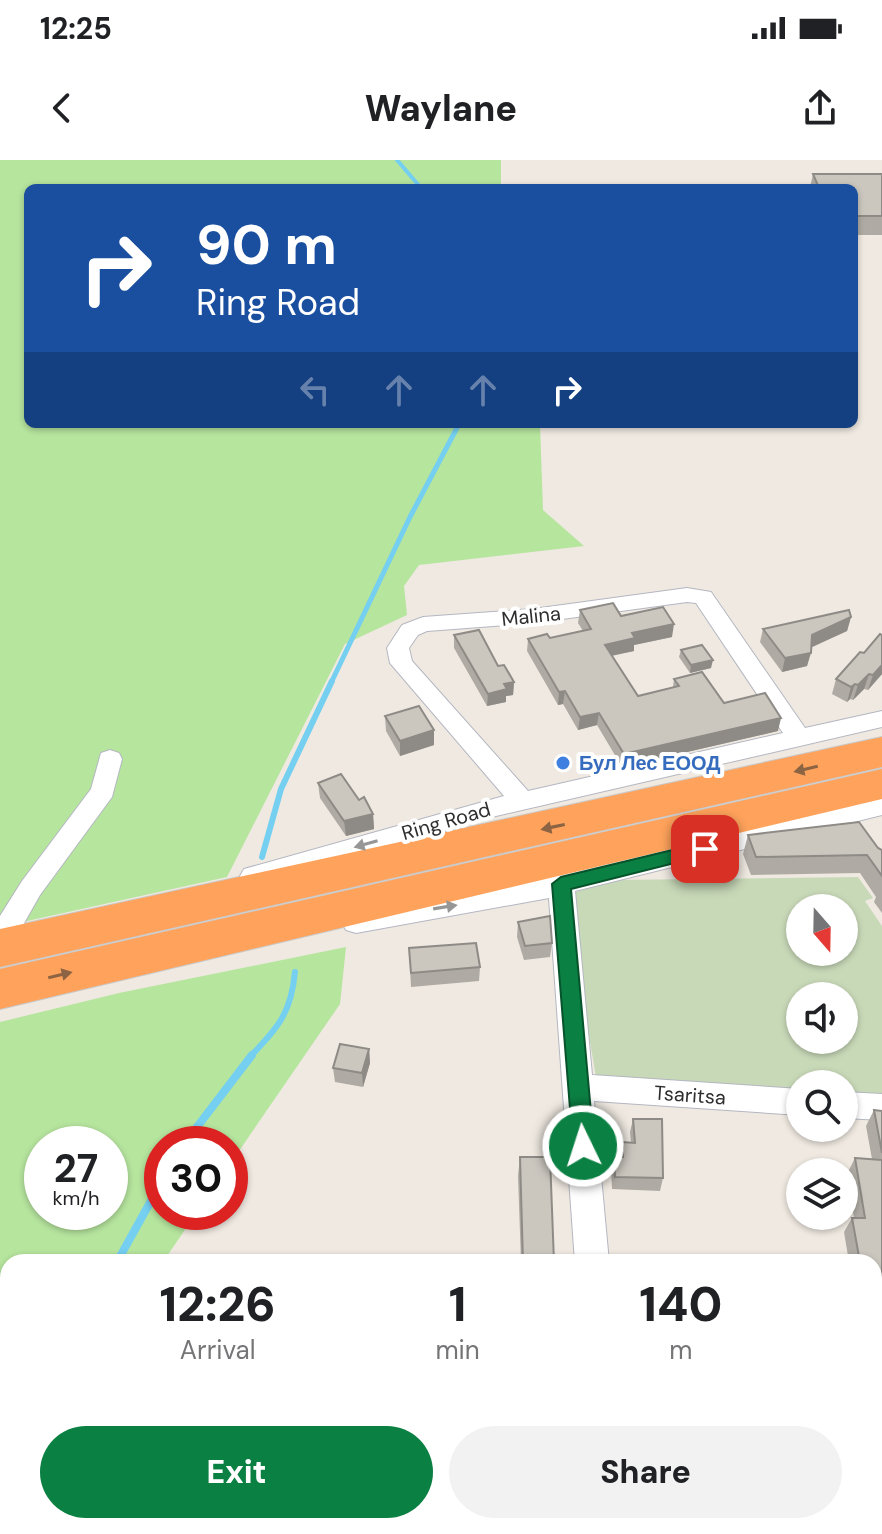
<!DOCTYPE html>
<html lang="en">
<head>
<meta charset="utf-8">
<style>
  :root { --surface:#fff; --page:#f2f2f2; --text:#202124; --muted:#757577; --accent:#0b8043 }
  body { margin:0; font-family:"DM Sans",sans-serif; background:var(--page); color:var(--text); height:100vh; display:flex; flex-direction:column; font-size:30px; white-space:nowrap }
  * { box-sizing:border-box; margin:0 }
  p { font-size:26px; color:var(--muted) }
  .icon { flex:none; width:44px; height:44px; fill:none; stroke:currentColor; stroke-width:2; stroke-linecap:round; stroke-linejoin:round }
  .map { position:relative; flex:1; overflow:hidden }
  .drawer { position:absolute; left:0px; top:1094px; width:882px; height:280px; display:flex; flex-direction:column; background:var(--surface); border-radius:24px 24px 0 0; box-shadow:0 2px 6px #0004 }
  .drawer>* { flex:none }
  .banner { position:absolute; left:24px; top:24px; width:834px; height:244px; border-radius:12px; box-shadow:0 2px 6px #0004; background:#1a4fa0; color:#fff; overflow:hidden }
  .needle { width:52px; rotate:160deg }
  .controls { position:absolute; left:786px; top:734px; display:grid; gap:16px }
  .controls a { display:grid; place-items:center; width:72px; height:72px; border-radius:50%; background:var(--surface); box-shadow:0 2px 6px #0004; font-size:40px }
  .speed { position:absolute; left:24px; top:966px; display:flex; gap:16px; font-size:40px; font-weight:700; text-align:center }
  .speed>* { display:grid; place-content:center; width:104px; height:104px; border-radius:50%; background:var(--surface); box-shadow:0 2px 6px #0004; line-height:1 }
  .speed small { font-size:20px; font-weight:400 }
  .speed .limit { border:12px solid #d22; background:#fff; color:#111 }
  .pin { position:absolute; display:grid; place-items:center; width:68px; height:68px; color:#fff; margin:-34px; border-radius:16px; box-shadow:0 4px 12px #0006 }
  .me { position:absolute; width:88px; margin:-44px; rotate:356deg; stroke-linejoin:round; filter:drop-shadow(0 0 6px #0008) }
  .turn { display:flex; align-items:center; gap:28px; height:168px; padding:0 40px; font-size:36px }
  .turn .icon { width:104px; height:104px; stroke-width:2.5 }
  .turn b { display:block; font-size:56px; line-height:68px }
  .lanes { display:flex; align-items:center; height:76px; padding:0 40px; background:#0003; justify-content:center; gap:40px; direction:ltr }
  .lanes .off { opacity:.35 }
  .eta { display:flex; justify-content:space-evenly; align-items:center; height:136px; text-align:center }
  .eta b { font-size:48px; font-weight:800; line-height:56px }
  .action { display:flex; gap:16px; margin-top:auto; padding:16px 40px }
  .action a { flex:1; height:92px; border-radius:48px; background:var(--accent); color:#fff; font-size:32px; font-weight:800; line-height:92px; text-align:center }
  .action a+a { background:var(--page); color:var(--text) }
  .status { display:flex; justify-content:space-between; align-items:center; height:56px; padding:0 40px; background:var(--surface); direction:ltr }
  .status svg { height:22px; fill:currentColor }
  header { display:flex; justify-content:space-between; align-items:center; height:104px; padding:0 40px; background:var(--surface); font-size:36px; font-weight:800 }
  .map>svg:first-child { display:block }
  .green { fill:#b6e59e; fill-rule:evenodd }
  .cemetery { fill:#c8d9b8; fill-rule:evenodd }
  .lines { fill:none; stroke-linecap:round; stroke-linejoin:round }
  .stream-far3 { stroke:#75cff0; stroke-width:4 }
  .stream-far2 { stroke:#75cff0; stroke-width:5 }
  .stream-far1 { stroke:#75cff0; stroke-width:6 }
  .stream { stroke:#75cff0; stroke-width:8 }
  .street-casing { stroke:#b4b7c1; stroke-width:2 }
  .highway-casing { stroke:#c9c9c9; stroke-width:2 }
  .street { fill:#fff; fill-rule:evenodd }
  .highway { fill:#ffa35c; fill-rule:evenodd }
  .wall { fill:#afaba4 }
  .shaded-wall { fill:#8e8b86 }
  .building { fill:#cbc7bf; stroke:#8e8b86; stroke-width:2 }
  .oneway { fill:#8c6343 }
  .oneway2 { fill:#969696 }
  .route { fill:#0b8043; stroke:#07532c; stroke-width:2 }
  .shop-dot { fill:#3f7fe0; stroke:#fff; stroke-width:3 }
  .labels { text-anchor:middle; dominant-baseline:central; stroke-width:8; stroke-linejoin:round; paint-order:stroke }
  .street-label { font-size:20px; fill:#2e2e2e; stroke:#fff }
  .shop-label { font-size:20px; font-weight:bold; fill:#366cbe; stroke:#fff; text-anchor:start }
</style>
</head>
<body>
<div class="status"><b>12:25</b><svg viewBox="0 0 49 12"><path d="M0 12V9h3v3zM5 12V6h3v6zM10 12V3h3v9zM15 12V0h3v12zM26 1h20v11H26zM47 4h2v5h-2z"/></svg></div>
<header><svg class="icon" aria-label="back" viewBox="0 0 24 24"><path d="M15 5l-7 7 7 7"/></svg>Waylane<svg class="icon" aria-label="share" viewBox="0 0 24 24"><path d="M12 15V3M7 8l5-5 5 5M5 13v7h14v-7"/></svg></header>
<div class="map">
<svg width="882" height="1374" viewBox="0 0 882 1374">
  <rect width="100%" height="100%" fill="#efe9e1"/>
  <g class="green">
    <polygon points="0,0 501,0 501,28 28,28 28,264 540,264 543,350 584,386 419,405 404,426 407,455 345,484 227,717 0,767"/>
    <path d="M 346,787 L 340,844 L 230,1004 L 230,984 L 162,984 L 162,1052 L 197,1052 L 163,1102 L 8,1102 L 8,1366 L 106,1366 L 104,1374 L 0,1374 L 0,862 L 119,833 ZM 42,984 L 110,984 L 110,1052 L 42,1052 Z"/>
  </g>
  <path class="cemetery" d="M 858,717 L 873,738 L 865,741 L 882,766 L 882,937 L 844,935 L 844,924 L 800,924 L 800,933 L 596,917 L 565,735 L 615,720 ZM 800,748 L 844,748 L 844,792 L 800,792 ZM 800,836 L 844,836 L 844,880 L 800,880 Z"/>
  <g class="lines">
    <polyline class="stream-far3" points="397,0 421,28"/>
    <polyline class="stream-far2" points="331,523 410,357 459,264"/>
    <g class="stream-far1">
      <polyline points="262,697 281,629 332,521"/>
      <path d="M 250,897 C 278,867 291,854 295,812"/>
    </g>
    <g class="stream">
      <polyline points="184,984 252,895"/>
      <polyline points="117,1102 162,1021"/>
      <polyline points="33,1374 35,1366"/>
    </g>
    <defs>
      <g id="street">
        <path d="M 687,428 L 711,432 L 805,568 L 882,551 L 882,567 L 483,659 L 253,726 L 244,723 L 240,716 L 244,709 L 504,636 L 390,503 L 387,488 L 402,465 L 423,457 L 533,449 ZM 687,442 L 696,443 L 783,573 L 528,631 L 412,501 L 409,488 L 418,475 L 427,471 L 533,463 Z"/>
        <polygon points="110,590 119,593 122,599 112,637 40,735 10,788 0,791 0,756 22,721 91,629 101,593"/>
        <polygon points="882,637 882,655 575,731 592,915 800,929 800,955 594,941 609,1102 575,1102 549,738 356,773 346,770 342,762 346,754 521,724"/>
        <polygon points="844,932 882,934 882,960 844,958"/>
        <rect x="591" y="1366" width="38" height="8"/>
      </g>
      <g id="highway">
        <polygon points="882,577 882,607 0,807 0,769"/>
        <polygon points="882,609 882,639 0,849 0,809"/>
      </g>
    </defs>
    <use href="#street" class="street-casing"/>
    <use href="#highway" class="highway-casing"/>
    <use href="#street" class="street"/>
    <use href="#highway" class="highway"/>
  </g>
  <g class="wall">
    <polygon points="813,14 882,14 882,75 854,75 854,28 810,28"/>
    <polygon points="580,450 621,456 672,477 634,485 634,491 612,496 638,536 673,527 674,519 724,543 778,571 622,607 597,565 578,570 563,544 558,545 527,491 528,479 550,478 583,471 578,463"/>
    <polygon points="851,457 847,471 811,487 807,506 782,512 760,482 763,469"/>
    <polygon points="454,475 498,506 514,522 513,535 506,536 506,542 487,546 454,488"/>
    <polygon points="681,490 711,508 690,513 679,497"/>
    <polygon points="860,492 882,514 868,530 864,529 853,540 850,539 847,542 832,534 836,519"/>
    <polygon points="385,556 434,570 434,585 400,596 386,571"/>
    <polygon points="318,623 359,640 373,654 374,669 346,676 320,638"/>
    <polygon points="748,675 878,688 882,690 882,753 874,742 876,737 860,713 751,715 743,694"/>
    <polygon points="518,762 552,783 550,797 524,800 517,777"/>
    <polygon points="409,788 480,807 479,821 411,827"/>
    <polygon points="369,889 370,903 363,927 335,922 333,908"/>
    <polygon points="874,950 882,951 882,1178 874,1178 874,1102 849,1102 844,1072 852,1058 854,1058 847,1014 855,998 872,999 866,966"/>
    <polygon points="633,959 663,1018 660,1031 612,1029 611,1009 614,997 619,997 622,982 631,983 630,972"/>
    <polygon points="520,997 554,1102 521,1102 518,1016"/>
    <polygon points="882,1259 882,1284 878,1265"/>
    <rect x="539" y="1366" width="39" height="8"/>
  </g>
  <g class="shaded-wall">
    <polygon points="851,457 847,471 808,489 812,475"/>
    <polygon points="674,464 672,477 634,485 634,491 604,497 605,485 632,473"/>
    <polygon points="811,493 807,506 782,512 785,498"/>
    <polygon points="713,500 711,508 690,513 691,505"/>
    <polygon points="882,505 882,514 868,530 873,515"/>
    <polygon points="869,514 864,529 853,540 858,525"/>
    <polygon points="514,522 513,535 506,536 506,542 487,546 488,534 504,524"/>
    <polygon points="855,524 850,539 847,542 851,527"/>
    <polygon points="565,531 563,544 558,545 559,532"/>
    <polygon points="599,553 597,565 578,570 580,557"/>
    <polygon points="781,558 778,571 622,607 624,594"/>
    <polygon points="434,570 434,585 400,596 400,581"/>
    <polygon points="373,654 374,669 346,676 344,661"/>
    <polygon points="369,889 370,903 363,927 362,913"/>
  </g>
  <g class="building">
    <polygon points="813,14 882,14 882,56 854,56 854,28 819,28"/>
    <polygon points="613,443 621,456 663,447 674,464 632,473 635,478 605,485 638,536 679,526 674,519 702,512 724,543 765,533 781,558 624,594 599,553 580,557 565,531 559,532 528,479 547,474 550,478 591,469 580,450"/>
    <polygon points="849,450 851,457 812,475 811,493 785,498 763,469"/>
    <polygon points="479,470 498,506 504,505 514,522 504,524 507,529 488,534 454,475"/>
    <polygon points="880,474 882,475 882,505 873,515 869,514 858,525 855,524 851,527 836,519 860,492 864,493"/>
    <polygon points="702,485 713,500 691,505 681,490"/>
    <polygon points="419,546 434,570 400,581 385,556"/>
    <polygon points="341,614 359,640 364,637 373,654 344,661 318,623"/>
    <polygon points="859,662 878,688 882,690 882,716 867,695 756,697 748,675"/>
    <polygon points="550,756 552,783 525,786 518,762"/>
    <polygon points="476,783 480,807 411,813 409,788"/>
    <polygon points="340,884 369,889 362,913 333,908"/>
    <polygon points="874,950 882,951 882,993"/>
    <polygon points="633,959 662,959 663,1018 615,1017 614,997 623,997 622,982 635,983"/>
    <polygon points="520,997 550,997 554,1102 523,1102"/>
    <polygon points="855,998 882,1000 882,1164 874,1164 874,1102 860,1102 852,1058 865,1058"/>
    <polygon points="542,1366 578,1366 578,1374 543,1374"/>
  </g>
  <defs><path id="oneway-solid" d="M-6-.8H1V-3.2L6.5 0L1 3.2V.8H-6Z" transform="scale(2)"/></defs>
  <g class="oneway">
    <use href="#oneway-solid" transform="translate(806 609) rotate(167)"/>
    <use href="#oneway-solid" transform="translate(553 667) rotate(168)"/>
    <use href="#oneway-solid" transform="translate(60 815) rotate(-13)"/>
  </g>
  <g class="oneway2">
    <use href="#oneway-solid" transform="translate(366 684) rotate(164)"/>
    <use href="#oneway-solid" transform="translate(445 747) rotate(-9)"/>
  </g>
  <polygon class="route" points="705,682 711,684 714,689 711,694 571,729 594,986 591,993 583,995 576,993 573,986 552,724 561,717"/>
  <circle class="shop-dot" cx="563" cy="603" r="8"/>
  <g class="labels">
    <g class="street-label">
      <text transform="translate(531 456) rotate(-6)">Malina</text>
      <text transform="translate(446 661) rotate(-16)">Ring Road</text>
      <text transform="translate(690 935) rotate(4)">Tsaritsa</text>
    </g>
    <g class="shop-label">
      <text x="579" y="603">Бул Лес ЕООД</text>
    </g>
  </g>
</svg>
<div class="controls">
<a><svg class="needle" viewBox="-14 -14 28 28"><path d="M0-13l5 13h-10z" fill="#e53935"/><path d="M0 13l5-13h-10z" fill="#757577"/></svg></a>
<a><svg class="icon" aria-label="sound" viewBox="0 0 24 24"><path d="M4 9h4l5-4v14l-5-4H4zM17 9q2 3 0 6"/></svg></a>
<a><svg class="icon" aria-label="search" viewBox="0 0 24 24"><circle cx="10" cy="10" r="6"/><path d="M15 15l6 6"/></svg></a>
<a><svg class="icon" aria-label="layers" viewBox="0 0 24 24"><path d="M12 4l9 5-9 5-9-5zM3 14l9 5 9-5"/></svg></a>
</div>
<div class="speed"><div>27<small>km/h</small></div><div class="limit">30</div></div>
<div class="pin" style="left:705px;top:689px;background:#d93025"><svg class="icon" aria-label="arrive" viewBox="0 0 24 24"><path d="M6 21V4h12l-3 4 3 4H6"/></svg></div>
<svg class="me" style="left:583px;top:986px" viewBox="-20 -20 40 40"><circle r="17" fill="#0b8043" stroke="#fff" stroke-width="3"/><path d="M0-11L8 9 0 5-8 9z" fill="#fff"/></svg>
<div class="banner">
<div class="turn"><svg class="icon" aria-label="right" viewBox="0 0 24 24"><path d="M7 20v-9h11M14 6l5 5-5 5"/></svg><div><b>90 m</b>Ring Road</div></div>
<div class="lanes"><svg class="icon off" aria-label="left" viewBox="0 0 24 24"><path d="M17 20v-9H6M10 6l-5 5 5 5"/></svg><svg class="icon off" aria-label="ahead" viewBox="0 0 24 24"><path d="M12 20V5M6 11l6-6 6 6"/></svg><svg class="icon off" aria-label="ahead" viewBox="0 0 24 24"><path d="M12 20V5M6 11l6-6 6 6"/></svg><svg class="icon" aria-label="right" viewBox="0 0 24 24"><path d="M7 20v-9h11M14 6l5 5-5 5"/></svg></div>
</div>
<section class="drawer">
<div class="eta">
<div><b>12:26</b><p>Arrival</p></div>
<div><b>1</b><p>min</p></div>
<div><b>140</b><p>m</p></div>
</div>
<div class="action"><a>Exit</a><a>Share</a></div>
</section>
</div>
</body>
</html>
